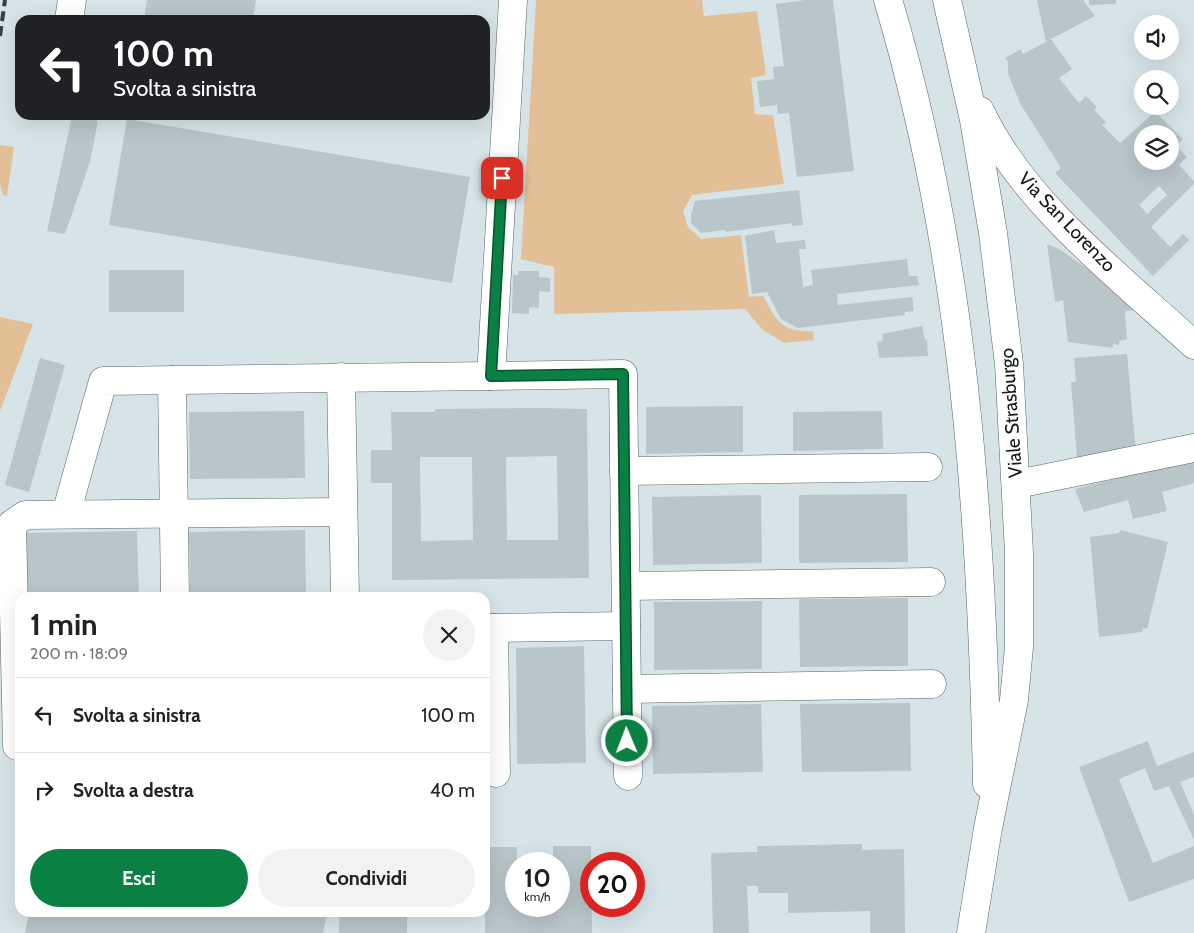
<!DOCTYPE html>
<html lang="it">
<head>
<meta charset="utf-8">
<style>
  :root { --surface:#fff; --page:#f2f2f2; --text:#222; --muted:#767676; --line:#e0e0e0; --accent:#0b8043 }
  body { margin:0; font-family:Cabin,sans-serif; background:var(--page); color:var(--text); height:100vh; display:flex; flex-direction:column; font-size:19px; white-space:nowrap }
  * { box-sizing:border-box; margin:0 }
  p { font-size:16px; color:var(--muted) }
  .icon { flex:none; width:28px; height:28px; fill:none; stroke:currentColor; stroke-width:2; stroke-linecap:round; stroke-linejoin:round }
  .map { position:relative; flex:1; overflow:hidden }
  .panel { position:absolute; left:15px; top:592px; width:475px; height:325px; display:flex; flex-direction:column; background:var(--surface); border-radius:15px; box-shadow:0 5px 20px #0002 }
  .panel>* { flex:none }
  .hud { position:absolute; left:15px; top:15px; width:475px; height:105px; border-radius:15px; box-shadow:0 5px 20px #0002; background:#202124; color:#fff; overflow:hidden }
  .buttons { position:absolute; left:1134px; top:15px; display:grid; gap:10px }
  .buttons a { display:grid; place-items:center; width:45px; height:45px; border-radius:50%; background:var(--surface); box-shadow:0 5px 20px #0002; font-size:25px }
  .speed { position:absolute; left:505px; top:852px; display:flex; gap:10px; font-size:25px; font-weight:700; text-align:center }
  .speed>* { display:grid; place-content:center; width:65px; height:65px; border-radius:50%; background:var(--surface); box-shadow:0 5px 20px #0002; line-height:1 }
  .speed small { font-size:12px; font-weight:400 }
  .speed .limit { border:8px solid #d22; background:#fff; color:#111 }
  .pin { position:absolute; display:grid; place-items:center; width:42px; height:42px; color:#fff; margin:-21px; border-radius:10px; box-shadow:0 2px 8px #0006 }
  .me { position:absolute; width:55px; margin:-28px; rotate:359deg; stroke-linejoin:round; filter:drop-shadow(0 0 4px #0008) }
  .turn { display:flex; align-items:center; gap:18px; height:105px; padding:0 15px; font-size:22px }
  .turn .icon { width:65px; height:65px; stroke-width:2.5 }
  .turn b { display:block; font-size:35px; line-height:42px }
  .round { display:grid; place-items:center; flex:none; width:52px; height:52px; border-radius:26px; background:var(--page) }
  .overview { display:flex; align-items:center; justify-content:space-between; height:85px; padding:0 15px }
  h1 { font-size:30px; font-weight:800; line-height:38px }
  .primary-button { display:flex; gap:10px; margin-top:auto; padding:10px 15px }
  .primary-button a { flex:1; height:58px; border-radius:30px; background:var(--accent); color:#fff; font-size:20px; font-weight:800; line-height:58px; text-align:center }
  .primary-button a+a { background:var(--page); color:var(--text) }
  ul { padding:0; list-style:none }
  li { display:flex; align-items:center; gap:15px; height:75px; padding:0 15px; border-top:1px solid var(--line) }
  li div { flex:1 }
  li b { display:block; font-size:19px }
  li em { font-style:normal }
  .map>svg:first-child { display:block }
  .green { fill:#e2bf97 }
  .building { fill:#b8c5c9; fill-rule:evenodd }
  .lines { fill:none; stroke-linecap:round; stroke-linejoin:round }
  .minor-casing { stroke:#586467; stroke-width:29 }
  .minor { stroke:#fff; stroke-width:28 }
  .rail { stroke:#3a4042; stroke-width:4; stroke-dasharray:10 5; stroke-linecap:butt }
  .route-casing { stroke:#07532c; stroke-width:12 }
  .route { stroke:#0b8043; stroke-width:9 }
  .labels { text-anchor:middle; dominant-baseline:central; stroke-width:5; stroke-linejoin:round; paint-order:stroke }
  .street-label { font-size:19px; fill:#131819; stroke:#fff }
</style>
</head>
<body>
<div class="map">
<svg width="1194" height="933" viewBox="0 0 1194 933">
  <rect width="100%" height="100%" fill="#d6e4e8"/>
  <g class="green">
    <path d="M 536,0 L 702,0 L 704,16 L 757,11 L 766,75 L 751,78 L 755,114 L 773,115 L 784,184 L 692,195 L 683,211 L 688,227 L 701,239 L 741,235 L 749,297 L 763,296 C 778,322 780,332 813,331 L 814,340 L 784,343 L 763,330 L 745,309 L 554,314 L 554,267 L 521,259 Z"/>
    <polygon points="0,145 14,147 7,196 3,195 0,185"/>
    <polygon points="0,317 33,324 0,411"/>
  </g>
  <g class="building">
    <polygon points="147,0 256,0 253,20 144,20"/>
    <polygon points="805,0 833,0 854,171 797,177 789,113 778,114 777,105 760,107 757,81 774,79 773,67 784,66 776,4"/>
    <path d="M 1037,0 L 1083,0 L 1095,16 L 1051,39 L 1072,69 L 1059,78 L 1079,103 L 1086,96 L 1097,107 L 1094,110 L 1106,122 L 1102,125 L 1120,143 L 1155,112 L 1183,139 L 1176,146 L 1187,157 L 1179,165 L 1194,181 L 1194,184 L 1151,227 L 1170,247 L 1183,234 L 1189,240 L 1153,276 L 1055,173 L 1061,168 L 1021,105 L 1008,74 L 1008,62 L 1005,58 L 1021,49 L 1023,54 L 1046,42 ZM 1142,134 L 1170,134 L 1170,161 L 1142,161 ZM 1159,186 L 1167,195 L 1147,214 L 1139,205 Z"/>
    <polygon points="1089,0 1116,0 1116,4 1089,5"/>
    <polygon points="72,116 98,121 90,162 65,234 47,231"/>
    <polygon points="127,119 470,177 452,283 109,225"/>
    <polygon points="799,190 803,225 792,226 792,223 726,232 725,230 701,233 691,223 691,215 695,201"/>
    <polygon points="774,230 776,243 805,240 806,249 799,249 803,287 813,285 811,270 907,259 909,276 917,276 919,285 837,294 838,305 912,297 914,311 905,312 905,315 798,328 781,319 767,292 752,294 745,236"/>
    <polygon points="1047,244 1059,249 1118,290 1139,310 1125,311 1127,339 1119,341 1119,345 1113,344 1113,348 1068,342 1063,300 1055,302"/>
    <rect x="109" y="270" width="75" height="42"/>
    <polygon points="518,271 539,271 539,277 550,278 550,292 539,291 539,308 529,307 529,314 512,313 513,275 518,275"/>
    <polygon points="922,326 925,340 927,339 928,356 879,358 877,342 883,341 882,334"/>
    <polygon points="1127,354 1136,453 1077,458 1071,382 1076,382 1074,358"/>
    <polygon points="40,358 65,365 29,492 5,485"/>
    <polygon points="743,406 743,452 646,454 646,407"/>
    <path d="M 541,408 L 587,409 L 589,578 L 392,580 L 392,483 L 371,483 L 371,450 L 392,450 L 391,412 L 435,412 L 435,409 ZM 557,456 L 558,540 L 507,540 L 506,457 ZM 420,457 L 472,457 L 473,540 L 421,541 Z"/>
    <polygon points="304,411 305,478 190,479 189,412"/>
    <polygon points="882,411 883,449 793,451 793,412"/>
    <polygon points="1194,458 1194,483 1162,492 1167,511 1133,519 1128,500 1084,512 1075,489"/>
    <polygon points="907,494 908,562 799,563 799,495"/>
    <polygon points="761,495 762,563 653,565 652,497"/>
    <polygon points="305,530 306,598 190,598 189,532"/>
    <polygon points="1120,530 1168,542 1147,629 1143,628 1142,632 1099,637 1090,537 1119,533"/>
    <polygon points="137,531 139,598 23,598 22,533"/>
    <polygon points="908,598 908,666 800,667 799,599"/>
    <polygon points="762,601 762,669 654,670 654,602"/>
    <polygon points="584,646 586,763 517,764 516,648"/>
    <polygon points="910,703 911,771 802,772 800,704"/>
    <polygon points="761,704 763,772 653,774 652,706"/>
    <polygon points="1148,741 1157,766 1194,752 1194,777 1180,782 1194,815 1194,840 1169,786 1154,791 1145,768 1119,779 1153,863 1194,846 1194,879 1129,902 1079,767"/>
    <polygon points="862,844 862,850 904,849 905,933 870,933 870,911 788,913 788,893 758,893 758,886 747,886 749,933 713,933 711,853 757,852 757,846"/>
    <polygon points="553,846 591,846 592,933 485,933 485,847 517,847 516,906 559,906 559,864 553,864"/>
    <polygon points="29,912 327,912 323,933 25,933"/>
    <rect x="339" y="912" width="68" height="21"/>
  </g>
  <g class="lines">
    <defs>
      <g id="minor">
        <polyline points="513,0 491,376 623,374 628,776"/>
        <path d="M 888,0 C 964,254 982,521 987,784"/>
        <polyline points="947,0 974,120 993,233 1009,364 1019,553 1019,647 1014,700 988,828 971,933"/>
        <polyline points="69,20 72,0"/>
        <path d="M 980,111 C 1023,203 1120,277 1194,345"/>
        <polyline points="341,377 345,598"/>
        <polyline points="172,380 175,598"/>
        <polyline points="624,471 928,467"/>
        <polyline points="1017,484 1194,448"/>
        <polyline points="66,514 103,381 491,376"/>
        <polyline points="626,586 931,582"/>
        <polyline points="485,628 626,626"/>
        <polyline points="494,628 496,773"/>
        <polyline points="627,689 932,684"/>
        <polyline points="20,746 17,746 12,524 25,515 343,512"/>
      </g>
    </defs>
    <use href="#minor" class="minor-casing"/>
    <use href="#minor" class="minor"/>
    <polyline class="rail" points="0,36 5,0"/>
  </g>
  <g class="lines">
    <defs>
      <polyline id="route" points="502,178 491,376 623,374 627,741"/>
    </defs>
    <use href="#route" class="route-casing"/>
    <use href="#route" class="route"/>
  </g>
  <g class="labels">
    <g class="street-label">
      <text transform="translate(1067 222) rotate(46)">Via San Lorenzo</text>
      <text transform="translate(1011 413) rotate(-94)">Viale Strasburgo</text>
    </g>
  </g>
</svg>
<div class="buttons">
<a><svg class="icon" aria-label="sound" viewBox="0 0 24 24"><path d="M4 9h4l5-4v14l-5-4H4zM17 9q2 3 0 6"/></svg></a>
<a><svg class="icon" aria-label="search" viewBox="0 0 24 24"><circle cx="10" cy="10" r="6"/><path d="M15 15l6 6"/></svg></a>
<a><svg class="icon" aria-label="layers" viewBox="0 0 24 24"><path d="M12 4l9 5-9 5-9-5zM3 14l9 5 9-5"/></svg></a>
</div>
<div class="speed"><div>10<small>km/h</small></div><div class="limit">20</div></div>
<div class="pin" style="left:502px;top:178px;background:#d93025"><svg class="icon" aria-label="arrive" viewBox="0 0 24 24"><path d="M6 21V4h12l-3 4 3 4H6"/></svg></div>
<svg class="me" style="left:627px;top:741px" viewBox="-20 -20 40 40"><circle r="17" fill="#0b8043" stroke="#fff" stroke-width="3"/><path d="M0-11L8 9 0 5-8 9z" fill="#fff"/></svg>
<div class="hud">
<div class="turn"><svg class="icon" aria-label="left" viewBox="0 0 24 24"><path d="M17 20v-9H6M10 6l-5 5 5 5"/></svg><div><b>100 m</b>Svolta a sinistra</div></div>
</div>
<section class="panel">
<div class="overview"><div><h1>1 min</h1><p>200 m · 18:09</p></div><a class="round"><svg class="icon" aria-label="close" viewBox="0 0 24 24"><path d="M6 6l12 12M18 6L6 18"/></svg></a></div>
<ul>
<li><svg class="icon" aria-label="left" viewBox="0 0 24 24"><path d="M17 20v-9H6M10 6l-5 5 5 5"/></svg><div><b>Svolta a sinistra</b></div><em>100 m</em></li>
<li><svg class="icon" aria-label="right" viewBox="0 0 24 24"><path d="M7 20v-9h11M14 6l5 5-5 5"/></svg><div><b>Svolta a destra</b></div><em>40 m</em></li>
</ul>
<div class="primary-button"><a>Esci</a><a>Condividi</a></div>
</section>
</div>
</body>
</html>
